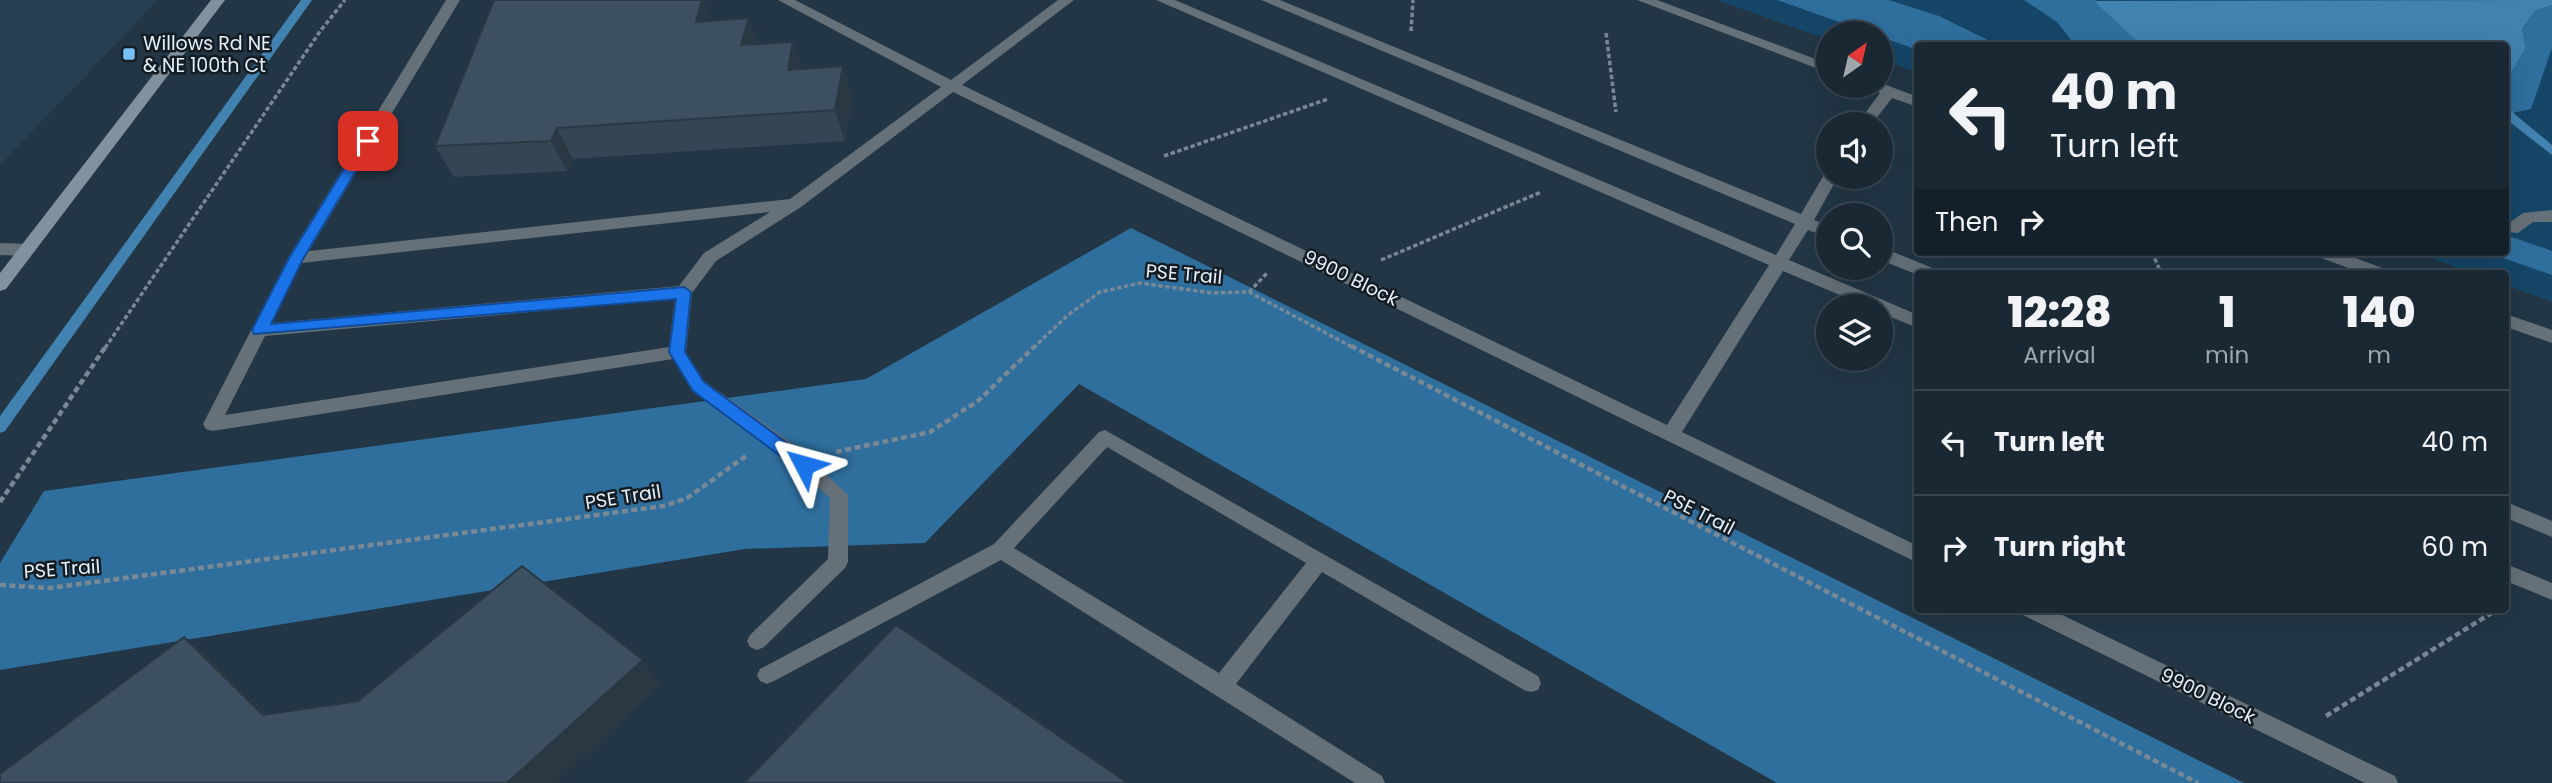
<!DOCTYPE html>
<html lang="en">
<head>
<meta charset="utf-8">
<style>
  :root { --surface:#1a2834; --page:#23303c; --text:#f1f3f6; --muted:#9fa6ac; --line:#38444f }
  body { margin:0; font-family:Poppins,sans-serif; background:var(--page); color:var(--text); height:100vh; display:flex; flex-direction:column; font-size:26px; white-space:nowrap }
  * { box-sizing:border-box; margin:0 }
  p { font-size:23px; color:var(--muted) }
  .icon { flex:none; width:38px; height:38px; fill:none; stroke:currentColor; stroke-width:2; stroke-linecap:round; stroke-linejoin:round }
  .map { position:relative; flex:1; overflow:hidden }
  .drawer { position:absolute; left:1914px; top:270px; width:595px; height:343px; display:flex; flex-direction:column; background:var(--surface); border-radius:7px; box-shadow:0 7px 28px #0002,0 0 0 2px var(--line) }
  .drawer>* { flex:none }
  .top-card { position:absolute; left:1914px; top:42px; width:595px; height:214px; border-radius:7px; box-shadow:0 7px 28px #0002,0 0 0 2px var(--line); background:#1a2834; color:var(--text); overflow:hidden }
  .needle { width:46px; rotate:34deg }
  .controls { position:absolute; left:1816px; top:21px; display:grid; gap:14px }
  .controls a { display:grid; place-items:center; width:77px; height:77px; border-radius:50%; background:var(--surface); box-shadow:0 7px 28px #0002,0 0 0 2px var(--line); font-size:35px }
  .pin { position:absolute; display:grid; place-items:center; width:60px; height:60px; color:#fff; margin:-30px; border-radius:14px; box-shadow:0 4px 10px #0006 }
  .me { position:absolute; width:77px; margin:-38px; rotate:309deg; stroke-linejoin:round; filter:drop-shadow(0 0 5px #0008) }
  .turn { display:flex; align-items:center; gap:24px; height:147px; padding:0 21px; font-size:32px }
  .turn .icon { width:91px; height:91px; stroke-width:2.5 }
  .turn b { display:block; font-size:49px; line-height:60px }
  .then { display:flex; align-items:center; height:66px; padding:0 21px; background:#0003; gap:14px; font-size:26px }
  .eta { display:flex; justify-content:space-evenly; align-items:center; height:119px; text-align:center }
  .eta b { font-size:42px; font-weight:800; line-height:49px }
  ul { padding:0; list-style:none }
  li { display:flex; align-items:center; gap:21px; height:105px; padding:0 21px; border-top:2px solid var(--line) }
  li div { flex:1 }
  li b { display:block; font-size:26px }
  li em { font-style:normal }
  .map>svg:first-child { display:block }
  .built { fill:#263f53 }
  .green { fill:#154668 }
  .forest { fill:#2f6f9e }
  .water { fill:#4282b1 }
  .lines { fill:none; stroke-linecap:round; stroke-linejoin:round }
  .stream { fill:#4282b1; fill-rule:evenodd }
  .path-far1 { stroke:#788895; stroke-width:3.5; stroke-dasharray:4.5 2.5; stroke-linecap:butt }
  .path { stroke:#788895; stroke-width:4.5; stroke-dasharray:6 3.5; stroke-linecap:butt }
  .lane { fill:#667078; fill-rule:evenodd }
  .secondary { fill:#82919e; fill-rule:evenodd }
  .wall { fill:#344553 }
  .shaded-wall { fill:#2a3844 }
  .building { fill:#3c5061; stroke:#2a3844; stroke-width:2 }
  .route { fill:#1a73e8; stroke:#114b97; stroke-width:2 }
  .poi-dot { fill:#77bff7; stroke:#141c23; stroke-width:2.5 }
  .labels { text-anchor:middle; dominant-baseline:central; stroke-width:5; stroke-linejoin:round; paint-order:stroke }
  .poi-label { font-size:19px; fill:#e4f0fa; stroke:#141c23; text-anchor:start }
  .street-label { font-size:19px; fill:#e4f0fa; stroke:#141c23 }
</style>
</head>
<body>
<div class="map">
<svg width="2552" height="783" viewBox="0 0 2552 783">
  <rect width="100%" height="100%" fill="#223645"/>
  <polygon class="built" points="0,0 158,0 0,165"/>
  <polygon class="green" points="1717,0 2552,0 2552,302 2506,285 2506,273 2472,273 2414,252 2506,252 2506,46 1918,46 1918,73 1881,59 1881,33 1829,33 1829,40"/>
  <g class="forest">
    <polygon points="1777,0 1889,0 1939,16 1998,45 1918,46 1918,50 1881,37 1881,33 1870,33"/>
    <polygon points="2024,0 2095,0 2141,45 2075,45 2057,22"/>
    <polygon points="2552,5 2552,48 2531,109 2507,114 2506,81 2526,48 2522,29 2535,11"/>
    <polygon points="1131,228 2244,783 1777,783 1079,384 925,543 745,549 0,670 0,563 44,491 866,379"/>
    <polygon points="2506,235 2552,251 2552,275 2486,252 2506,252"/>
  </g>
  <polygon class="water" points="2552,0 2552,5 2535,11 2522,29 2526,48 2506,81 2506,46 2141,45 2094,1"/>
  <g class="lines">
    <g class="stream">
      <polygon points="301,0 312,0 5,431 0,433 0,416"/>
      <polygon points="2506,110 2511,111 2552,145 2552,155 2506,119"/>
    </g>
    <g class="path-far1">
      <polyline points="1411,31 1413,0"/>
      <polyline points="1606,33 1616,112"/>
      <polyline points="1164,156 1328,99"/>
      <polyline points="2152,252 2161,273"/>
      <polyline points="1381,260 1541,192"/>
      <polyline points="1249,292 1268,272"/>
      <polyline points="105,348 321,30 345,0"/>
      <polyline points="1033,348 1068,315 1100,292 1140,283 1212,293 1249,292 1354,348"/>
    </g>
    <g class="path">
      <polyline points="1351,346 2198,783"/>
      <polyline points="836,452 930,432 978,401 1035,346"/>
      <polyline points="0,502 106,346"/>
      <polyline points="0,585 50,588 664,506 687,498 746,456"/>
      <polyline points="2326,716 2498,609"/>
    </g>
    <g class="lane">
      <path d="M 446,0 L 460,0 L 309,251 L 790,199 L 941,87 L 778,0 L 795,0 L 951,80 L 1058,0 L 1074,0 L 962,85 L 1667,425 L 1769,265 L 1156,0 L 1175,0 L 1776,255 L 1795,224 L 1261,0 L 1280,0 L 1801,214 L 1825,173 L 1829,172 L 1829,177 L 1838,177 L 1814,220 L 1829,226 L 1829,238 L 1808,230 L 1789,260 L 1918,315 L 1918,328 L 1881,313 L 1881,306 L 1866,306 L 1783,271 L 1682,432 L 1918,546 L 1918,563 L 953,92 L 801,207 L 716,261 L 692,293 L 686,352 L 704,381 L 793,444 L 848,495 L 848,562 L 845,568 L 764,647 L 757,650 L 750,647 L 747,641 L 750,635 L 828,559 L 830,498 L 781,454 L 692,391 L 673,359 L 212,431 L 206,429 L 203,424 L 288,258 ZM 770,212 L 704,253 L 679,286 L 272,323 L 301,263 ZM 675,299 L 669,347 L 225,415 L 265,336 Z"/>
      <polygon points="1637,0 1657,0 1829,64 1829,73"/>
      <polygon points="1881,83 1918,97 1918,107 1892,98 1872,124 1857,124 1880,93 1867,86 1881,86"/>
      <polygon points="2552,210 2552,222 2533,222 2518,233 2506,232 2506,225 2523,213"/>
      <polygon points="0,243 28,244 36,250 28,256 0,255"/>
      <polygon points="1881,247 1935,269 1937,273 1918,275 1881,260"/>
      <polygon points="2314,252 2339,252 2385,269 2387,273 2362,273 2316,256"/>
      <polygon points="2506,314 2552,330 2552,343 2506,327"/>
      <path d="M 1105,430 L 1538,676 L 1541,683 L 1538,690 L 1531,692 L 1524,690 L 1322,572 L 1236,684 L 1382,776 L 1385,783 L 1355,783 L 1001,560 L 774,681 L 767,684 L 760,681 L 757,675 L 760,669 L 994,544 L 1099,432 ZM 1107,447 L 1306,563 L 1219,673 L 1014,548 Z"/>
      <polygon points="2506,502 2552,521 2552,537 2506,518"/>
      <polygon points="2506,564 2552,583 2552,600 2506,581"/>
      <polygon points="2020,609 2050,609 2395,776 2398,783 2365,783 2023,615"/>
    </g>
    <polygon class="secondary" points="211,0 225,0 6,289 0,291 0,273"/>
  </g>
  <polygon class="wall" points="749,18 758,44 793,42 802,69 852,97 845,141 573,159 567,171 454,177 435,146 712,21"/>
  <g class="shaded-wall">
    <polygon points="702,0 704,0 715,27 696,22"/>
    <polygon points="749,18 760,49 741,45"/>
    <polygon points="793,42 803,73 788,70"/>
    <polygon points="843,66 852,97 845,141 835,110"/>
    <polygon points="557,128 573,159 567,171 551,141"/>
    <polygon points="184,637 216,664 294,740 263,715"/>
    <polygon points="643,660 661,685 556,783 507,783"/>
  </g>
  <g class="building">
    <polygon points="494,0 702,0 696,22 749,18 741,45 793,42 788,70 843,66 835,110 557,128 551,141 435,146"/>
    <polygon points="522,566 643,660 507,783 0,783 0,774 184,637 263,715 358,701"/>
    <polygon points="896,625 1128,783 744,783"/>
  </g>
  <polygon class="route" points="368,136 374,141 303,259 271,324 684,287 691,292 685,352 704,382 810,460 810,469 798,469 693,391 669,352 676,299 254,334 252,330 289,258 363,138"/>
  <rect class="poi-dot" x="122" y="47" width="14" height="14" rx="3.5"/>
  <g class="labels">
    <g class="poi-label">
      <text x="143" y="43">Willows Rd NE<tspan x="143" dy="22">&amp; NE 100th Ct</tspan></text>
    </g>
    <g class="street-label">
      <text transform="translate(1184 274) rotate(5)">PSE Trail</text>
      <text transform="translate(1351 278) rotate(26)">9900 Block</text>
      <text transform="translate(623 497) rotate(-9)">PSE Trail</text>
      <text transform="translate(1699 512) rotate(27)">PSE Trail</text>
      <text transform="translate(62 569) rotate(-4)">PSE Trail</text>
      <text transform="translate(2208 696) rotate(26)">9900 Block</text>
    </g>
  </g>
</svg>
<div class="controls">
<a><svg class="needle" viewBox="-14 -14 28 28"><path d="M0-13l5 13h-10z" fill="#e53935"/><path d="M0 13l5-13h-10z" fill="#9fa6ac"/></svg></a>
<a><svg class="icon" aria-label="sound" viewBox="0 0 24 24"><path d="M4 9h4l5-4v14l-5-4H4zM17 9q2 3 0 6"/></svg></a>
<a><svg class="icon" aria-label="search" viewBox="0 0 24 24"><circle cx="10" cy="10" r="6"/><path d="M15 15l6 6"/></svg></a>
<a><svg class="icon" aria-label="layers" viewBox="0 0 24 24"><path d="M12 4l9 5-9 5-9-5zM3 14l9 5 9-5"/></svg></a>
</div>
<div class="pin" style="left:368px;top:141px;background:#d93025"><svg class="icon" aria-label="arrive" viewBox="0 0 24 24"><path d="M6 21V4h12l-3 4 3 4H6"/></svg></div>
<svg class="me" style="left:804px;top:465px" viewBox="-20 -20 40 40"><path d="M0-17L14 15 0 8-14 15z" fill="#1a73e8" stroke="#fff" stroke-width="4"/></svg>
<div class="top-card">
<div class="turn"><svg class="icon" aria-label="left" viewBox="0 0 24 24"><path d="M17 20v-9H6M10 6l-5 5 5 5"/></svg><div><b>40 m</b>Turn left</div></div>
<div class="then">Then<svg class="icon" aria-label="right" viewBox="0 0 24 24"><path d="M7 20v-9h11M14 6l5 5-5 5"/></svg></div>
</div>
<section class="drawer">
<div class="eta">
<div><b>12:28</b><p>Arrival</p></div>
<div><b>1</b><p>min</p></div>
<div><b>140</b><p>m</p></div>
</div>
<ul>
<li><svg class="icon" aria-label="left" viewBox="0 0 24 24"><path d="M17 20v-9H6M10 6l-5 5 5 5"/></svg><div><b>Turn left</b></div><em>40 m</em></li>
<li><svg class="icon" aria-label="right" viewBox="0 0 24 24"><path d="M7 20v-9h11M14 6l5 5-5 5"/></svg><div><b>Turn right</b></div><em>60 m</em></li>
</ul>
</section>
</div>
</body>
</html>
